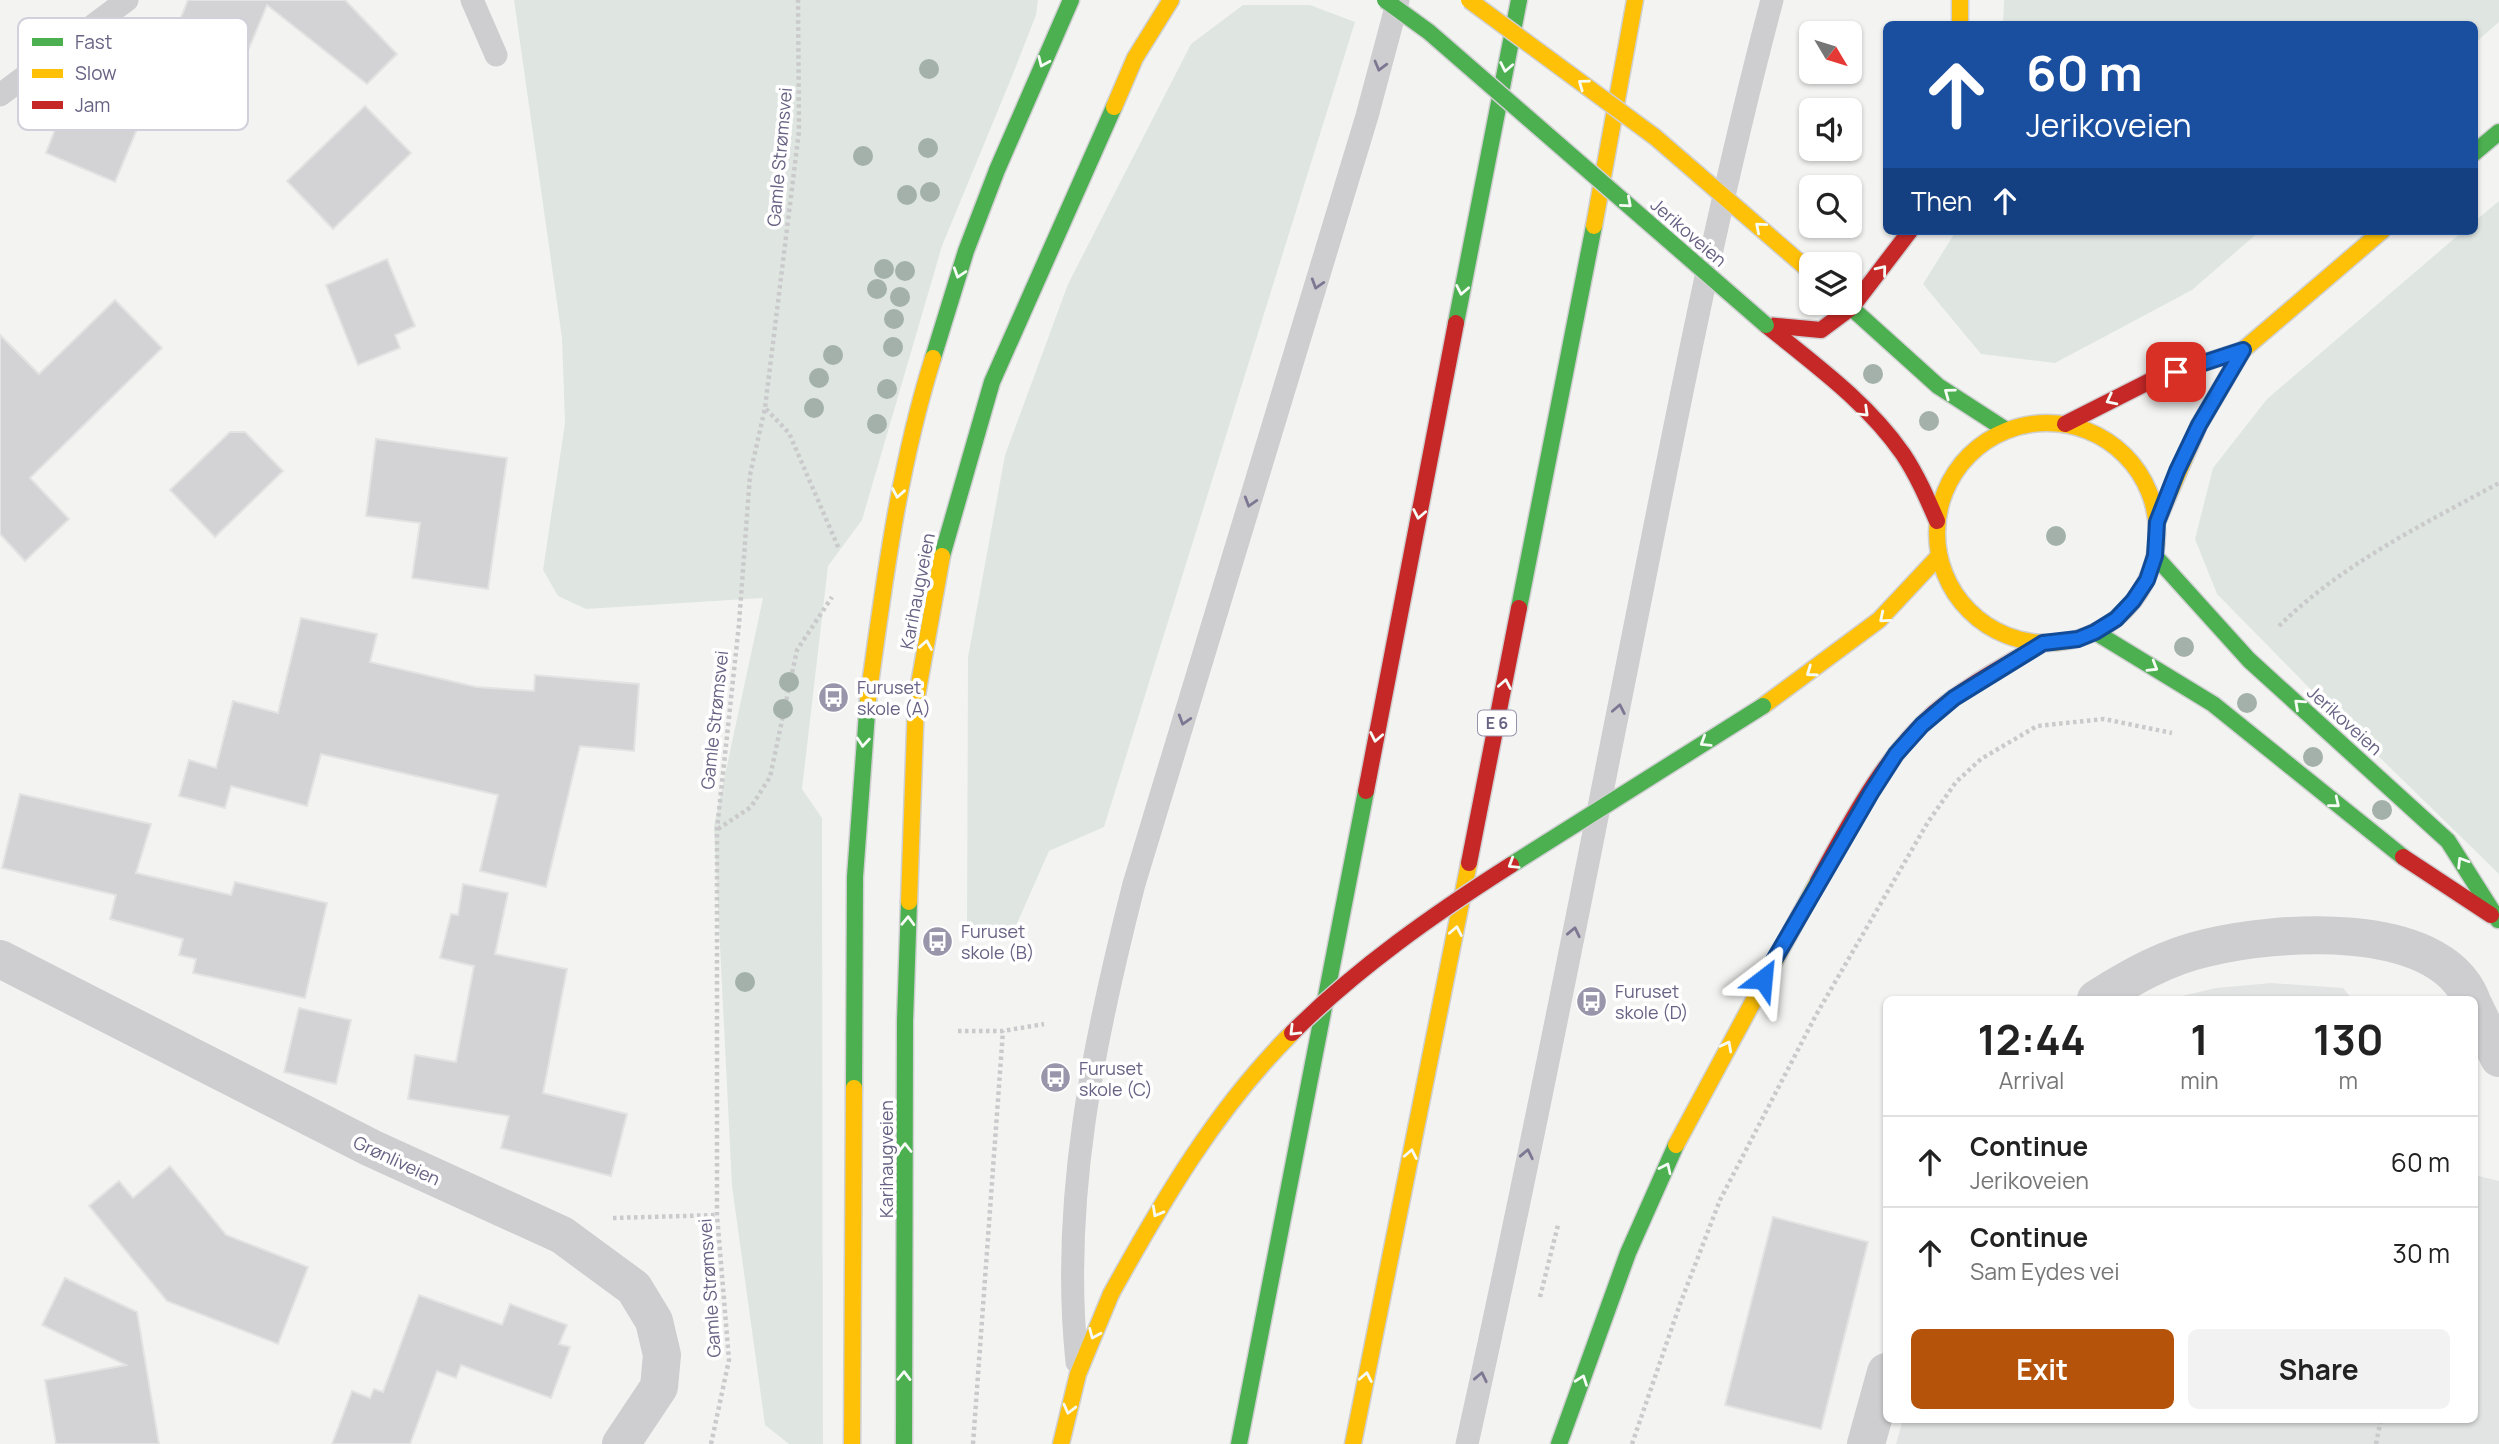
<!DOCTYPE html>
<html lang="en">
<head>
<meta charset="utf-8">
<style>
  :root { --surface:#fff; --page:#f2f2f2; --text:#222; --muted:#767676; --line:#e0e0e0; --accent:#b45309 }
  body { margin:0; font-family:Manrope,sans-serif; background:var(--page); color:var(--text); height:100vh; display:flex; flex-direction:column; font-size:26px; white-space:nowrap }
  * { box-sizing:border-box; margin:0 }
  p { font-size:23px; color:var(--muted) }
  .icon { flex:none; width:38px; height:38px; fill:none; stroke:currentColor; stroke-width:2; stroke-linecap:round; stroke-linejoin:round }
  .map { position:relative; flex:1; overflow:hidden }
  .panel { position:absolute; left:1883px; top:996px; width:595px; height:427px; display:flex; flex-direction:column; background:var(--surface); border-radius:10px; box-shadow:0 2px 5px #0004 }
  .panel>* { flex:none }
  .top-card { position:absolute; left:1883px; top:21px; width:595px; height:214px; border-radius:10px; box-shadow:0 2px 5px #0004; background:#1a4fa0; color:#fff; overflow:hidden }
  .needle { width:46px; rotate:128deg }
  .tools { position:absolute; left:1799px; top:21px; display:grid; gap:14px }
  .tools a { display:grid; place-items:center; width:63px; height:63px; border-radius:10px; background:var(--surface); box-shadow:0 2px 5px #0004; font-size:35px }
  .pin { position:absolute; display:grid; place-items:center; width:60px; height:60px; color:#fff; margin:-30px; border-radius:14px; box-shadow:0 4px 10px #0006 }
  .me { position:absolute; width:77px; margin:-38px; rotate:29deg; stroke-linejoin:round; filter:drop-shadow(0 0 5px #0008) }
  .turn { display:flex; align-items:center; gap:24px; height:147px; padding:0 28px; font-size:32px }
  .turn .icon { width:91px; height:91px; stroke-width:2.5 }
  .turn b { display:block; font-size:49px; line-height:60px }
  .then { display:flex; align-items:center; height:66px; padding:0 28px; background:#0003; gap:14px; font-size:26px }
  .eta { display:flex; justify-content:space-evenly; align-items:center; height:119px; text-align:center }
  .eta b { font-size:42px; font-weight:700; line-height:49px }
  .button { display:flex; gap:14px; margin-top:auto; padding:14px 28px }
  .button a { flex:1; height:80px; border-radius:10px; background:var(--accent); color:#fff; font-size:28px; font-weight:700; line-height:80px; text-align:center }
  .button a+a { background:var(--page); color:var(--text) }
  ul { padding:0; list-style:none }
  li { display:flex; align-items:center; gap:21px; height:91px; padding:0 28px; border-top:2px solid var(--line) }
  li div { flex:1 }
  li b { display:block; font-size:26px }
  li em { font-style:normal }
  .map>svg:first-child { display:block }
  .built { fill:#e2e4e4 }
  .green { fill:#dfe6e2 }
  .building { fill:#d3d2d4; stroke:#e2e3e2; stroke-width:2 }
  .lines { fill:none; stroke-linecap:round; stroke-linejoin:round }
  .fast-casing { stroke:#d0cfd2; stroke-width:19 }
  .slow-casing { stroke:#d0cfd2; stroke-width:19 }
  .jam-casing { stroke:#d0cfd2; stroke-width:19 }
  .path { stroke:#cacacc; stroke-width:4.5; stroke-dasharray:3.5 3.5; stroke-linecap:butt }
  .lane { stroke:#cecdcf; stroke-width:23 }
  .street { stroke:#cecdcf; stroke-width:38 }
  .fast { stroke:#4caf50; stroke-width:16 }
  .slow { stroke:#ffc107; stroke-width:16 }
  .jam { stroke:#c62828; stroke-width:16 }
  .fast-bridge-casing { stroke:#d0cfd2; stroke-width:19; stroke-linecap:butt }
  .slow-bridge-casing { stroke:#d0cfd2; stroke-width:19; stroke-linecap:butt }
  .jam-bridge-casing { stroke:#d0cfd2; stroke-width:19; stroke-linecap:butt }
  .fast-bridge { stroke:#4caf50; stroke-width:16 }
  .slow-bridge { stroke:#ffc107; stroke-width:16 }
  .jam-bridge { stroke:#c62828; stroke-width:16 }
  .tree { fill:#a3b1aa }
  .oneway { stroke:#f6fbf6 }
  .oneway2 { stroke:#7d7793 }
  .route-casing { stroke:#114b97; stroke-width:18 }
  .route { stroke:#1a73e8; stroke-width:12 }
  .labels { text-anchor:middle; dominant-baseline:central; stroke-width:7; stroke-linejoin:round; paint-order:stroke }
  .shield { fill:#fff; stroke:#9691a9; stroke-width:2 }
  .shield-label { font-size:16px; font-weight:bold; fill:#696284 }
  .street-label { font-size:18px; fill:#696284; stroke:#fff }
  .poi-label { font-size:18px; fill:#696284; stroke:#fff; text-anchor:start }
  .key { fill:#fff; stroke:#d2d0da; stroke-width:2 }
  .key-label { font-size:19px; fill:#696284 }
</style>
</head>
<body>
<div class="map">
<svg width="2499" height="1444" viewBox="0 0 2499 1444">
  <rect width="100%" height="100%" fill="#f3f4f2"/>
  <g class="built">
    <polygon points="2271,983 2343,988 2352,999 2169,999 2216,988"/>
    <polygon points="2475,1175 2499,1181 2499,1444 1896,1444 1903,1419 2474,1419"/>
  </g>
  <g class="green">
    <polygon points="514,0 1038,0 1036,15 1013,74 942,246 862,520 828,566 802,789 822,818 823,1444 789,1444 765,1425 732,1186 714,826 763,598 586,609 558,596 543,570 565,423 562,338"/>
    <polygon points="2004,0 2499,0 2499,22 2475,43 2474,24 2003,24"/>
    <polygon points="1243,5 1310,5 1355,22 1104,827 1049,851 1015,928 967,927 968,657 1005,455 1068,284 1191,44"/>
    <polygon points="2499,201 2499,874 2326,705 2217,594 2195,539 2213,468 2267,399 2463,231 2474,231 2475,221"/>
    <polygon points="1956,231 2260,231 2192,290 2055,363 1981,354 1923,284"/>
  </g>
  <g class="building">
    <polygon points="188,0 345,0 397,54 367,84 267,5 229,96 160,69"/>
    <polygon points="109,75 152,93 115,182 46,153 71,88 99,100"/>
    <polygon points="365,106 411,153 333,229 287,181"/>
    <polygon points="387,259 415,326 395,335 400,348 358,365 326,285"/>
    <polygon points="115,300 162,348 30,478 69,519 25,561 0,534 0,335 39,374"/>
    <polygon points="230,432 245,432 283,471 215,537 170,490"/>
    <polygon points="376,439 507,458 488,589 412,578 420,523 366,516"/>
    <polygon points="301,618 377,634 370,662 476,687 534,691 535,675 639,684 634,751 580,746 546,887 480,871 498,795 321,754 307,806 231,786 225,808 179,796 189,760 216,768 233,701 278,713"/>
    <polygon points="20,794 151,824 136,873 231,895 235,882 327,903 305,998 193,973 196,959 179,955 183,939 110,919 116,895 2,868"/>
    <polygon points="463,884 508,893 495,954 567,969 543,1093 627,1114 611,1176 501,1148 509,1116 408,1099 415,1055 456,1062 474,966 440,958 451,914 458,915"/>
    <polygon points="299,1008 351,1020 336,1084 284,1072"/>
    <polygon points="170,1166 226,1235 308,1267 278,1344 167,1301 89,1206 119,1181 133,1198"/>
    <polygon points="1773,1217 1868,1242 1821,1429 1725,1405"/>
    <polygon points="65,1278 137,1312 159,1444 56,1444 45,1380 126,1365 42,1325"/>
    <polygon points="419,1295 502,1325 510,1304 567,1325 559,1344 570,1347 551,1398 461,1365 456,1378 437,1371 410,1444 332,1444 352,1391 370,1398 374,1389 383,1392"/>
  </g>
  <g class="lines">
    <defs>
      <g id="fast">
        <polyline points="2474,153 2499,132"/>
        <polyline points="1846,303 1938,386 2006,430"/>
        <polyline points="1456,323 1519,0"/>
        <polyline points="933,358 966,251 997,170 1071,0"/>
        <polyline points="942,556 992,382 1114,107"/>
        <polyline points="2155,556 2249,660 2448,841 2498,920"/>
        <polyline points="1519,608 1594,226"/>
        <polyline points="2095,632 2213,704 2403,857"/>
        <polyline points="854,1088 855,877 868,699"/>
        <polyline points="904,1444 905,1021 909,902"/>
        <polyline points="1239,1444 1366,791"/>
        <polyline points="1559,1444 1628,1253 1676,1145"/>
      </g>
      <g id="slow">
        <polyline points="1960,0 1960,24"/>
        <polyline points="1114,107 1135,58 1171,0"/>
        <polyline points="1594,226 1635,0"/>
        <circle cx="2047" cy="533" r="110"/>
        <polyline points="2157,522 2199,425 2243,350 2382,231"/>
        <path d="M 868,699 C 884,584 898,470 933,358"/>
        <polyline points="1763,706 1879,620 1938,557"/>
        <polyline points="909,902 916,701 942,556"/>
        <polyline points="1676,1145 1818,881"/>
        <polyline points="852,1444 854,1088"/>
        <polyline points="1061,1444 1078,1374 1111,1294"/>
        <polyline points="1353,1444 1469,863"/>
      </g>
      <g id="jam">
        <path d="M 1766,325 C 1814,364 1867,402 1903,454 C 1917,475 1927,498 1937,521"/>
        <polyline points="1766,325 1821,330 1852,307 1910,231"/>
        <polyline points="2065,424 2154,379 2243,350"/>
        <polyline points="1366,791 1456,323"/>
        <polyline points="2403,857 2491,915"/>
        <polyline points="1469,863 1519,608"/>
        <path d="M 1818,881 C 1850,823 1883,758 1934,713 C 1967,685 2006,665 2043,643"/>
      </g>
    </defs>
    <use href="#fast" class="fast-casing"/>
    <use href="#slow" class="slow-casing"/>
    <use href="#jam" class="jam-casing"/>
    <g class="path">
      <polyline points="766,409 789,433 839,549"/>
      <path d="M 2279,626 C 2342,564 2422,525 2499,483"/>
      <polyline points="718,829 751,807 770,777 797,650 832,597"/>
      <polyline points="958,1031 1003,1031 1044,1024"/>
      <polyline points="613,1218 717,1215"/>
      <polyline points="1540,1297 1558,1225"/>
      <polyline points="711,1444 729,1360 717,1215 717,829 739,624 750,475 765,408 799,131 798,0"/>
      <polyline points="973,1444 1003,1031"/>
      <polyline points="1632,1444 1680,1304 1720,1200 1816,1015 1928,822 1956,782 1981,759 2037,726 2104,719 2172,733"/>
      <polyline points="2376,1444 2381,1419"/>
    </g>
    <g class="lane">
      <polyline points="472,0 496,55"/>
      <polyline points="0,95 127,0"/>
      <path d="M 1077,1362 C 1060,1201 1094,1040 1134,884 L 1367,116 L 1398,0"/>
      <path d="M 1467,1444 C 1528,1169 1582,892 1637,616 C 1678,410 1718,203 1772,0"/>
    </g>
    <g class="street">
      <polyline points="0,959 371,1148 562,1235 634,1288 654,1321 662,1355 659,1387 621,1444"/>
      <path d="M 2096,999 C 2131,977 2166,957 2206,948 C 2275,931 2437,918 2471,999"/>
      <polyline points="2474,1006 2499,1058"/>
      <polyline points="1866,1444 1886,1372"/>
    </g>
    <use href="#fast" class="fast"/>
    <use href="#slow" class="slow"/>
    <use href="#jam" class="jam"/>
    <defs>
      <g id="fast-bridge">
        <polyline points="1385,0 1429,32 1766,325"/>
        <polyline points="1511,865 1763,706"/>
      </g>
      <g id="slow-bridge">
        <polyline points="1469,0 1655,137 1811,272"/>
        <path d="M 1111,1294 C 1163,1200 1216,1109 1292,1033"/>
      </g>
      <path id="jam-bridge" d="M 1292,1033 C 1357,968 1434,914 1511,865"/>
    </defs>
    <use href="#fast-bridge" class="fast-bridge-casing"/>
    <use href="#slow-bridge" class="slow-bridge-casing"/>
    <use href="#jam-bridge" class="jam-bridge-casing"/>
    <use href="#fast-bridge" class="fast-bridge"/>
    <use href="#slow-bridge" class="slow-bridge"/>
    <use href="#jam-bridge" class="jam-bridge"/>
  </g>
  <g class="tree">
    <circle cx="929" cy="69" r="10"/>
    <circle cx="928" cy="148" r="10"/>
    <circle cx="863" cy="156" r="10"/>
    <circle cx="930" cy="192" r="10"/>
    <circle cx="907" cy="195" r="10"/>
    <circle cx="884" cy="269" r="10"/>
    <circle cx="905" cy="271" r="10"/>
    <circle cx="877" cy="289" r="10"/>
    <circle cx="900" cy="297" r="10"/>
    <circle cx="894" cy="319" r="10"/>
    <circle cx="893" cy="347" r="10"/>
    <circle cx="833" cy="355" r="10"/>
    <circle cx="1873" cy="374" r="10"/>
    <circle cx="819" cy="378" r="10"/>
    <circle cx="887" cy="389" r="10"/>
    <circle cx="814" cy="408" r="10"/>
    <circle cx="1929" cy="421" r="10"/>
    <circle cx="877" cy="424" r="10"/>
    <circle cx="2056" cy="536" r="10"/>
    <circle cx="2184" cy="647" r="10"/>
    <circle cx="789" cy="682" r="10"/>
    <circle cx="2247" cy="703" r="10"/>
    <circle cx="783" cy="709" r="10"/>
    <circle cx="2313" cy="757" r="10"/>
    <circle cx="2382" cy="810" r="10"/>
    <circle cx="745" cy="982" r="10"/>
  </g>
  <defs><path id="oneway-chevron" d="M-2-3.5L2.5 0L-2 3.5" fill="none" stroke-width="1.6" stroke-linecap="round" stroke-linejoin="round" transform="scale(1.75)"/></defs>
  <g class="oneway">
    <use href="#oneway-chevron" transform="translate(1043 62) rotate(114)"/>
    <use href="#oneway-chevron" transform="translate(1506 67) rotate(101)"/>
    <use href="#oneway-chevron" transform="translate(1583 84) rotate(-144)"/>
    <use href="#oneway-chevron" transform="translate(1627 203) rotate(41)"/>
    <use href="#oneway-chevron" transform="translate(1760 227) rotate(-139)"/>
    <use href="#oneway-chevron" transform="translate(1882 270) rotate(-51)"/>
    <use href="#oneway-chevron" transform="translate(959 273) rotate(108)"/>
    <use href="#oneway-chevron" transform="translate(1462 290) rotate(101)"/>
    <use href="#oneway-chevron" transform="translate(1949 393) rotate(-144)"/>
    <use href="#oneway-chevron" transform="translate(2111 400) rotate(153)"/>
    <use href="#oneway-chevron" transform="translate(1864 412) rotate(44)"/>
    <use href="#oneway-chevron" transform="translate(898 493) rotate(100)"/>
    <use href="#oneway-chevron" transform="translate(1419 514) rotate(101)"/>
    <use href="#oneway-chevron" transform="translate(1884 618) rotate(140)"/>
    <use href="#oneway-chevron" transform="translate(926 645) rotate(-80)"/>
    <use href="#oneway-chevron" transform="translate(2153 667) rotate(31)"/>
    <use href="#oneway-chevron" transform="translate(1811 672) rotate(145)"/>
    <use href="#oneway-chevron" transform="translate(1505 684) rotate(-79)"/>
    <use href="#oneway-chevron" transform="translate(2299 704) rotate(-138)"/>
    <use href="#oneway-chevron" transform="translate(1376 737) rotate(101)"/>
    <use href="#oneway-chevron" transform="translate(863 742) rotate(95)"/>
    <use href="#oneway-chevron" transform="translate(1705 742) rotate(148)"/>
    <use href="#oneway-chevron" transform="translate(2335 803) rotate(39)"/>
    <use href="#oneway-chevron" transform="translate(2462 862) rotate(-122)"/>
    <use href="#oneway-chevron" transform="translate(1513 864) rotate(148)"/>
    <use href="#oneway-chevron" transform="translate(908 921) rotate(-88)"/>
    <use href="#oneway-chevron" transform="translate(1456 931) rotate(-79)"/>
    <use href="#oneway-chevron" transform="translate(1294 1031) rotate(135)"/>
    <use href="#oneway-chevron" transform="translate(1727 1046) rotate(-62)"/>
    <use href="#oneway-chevron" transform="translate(905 1148) rotate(-90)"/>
    <use href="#oneway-chevron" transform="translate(1411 1154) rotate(-79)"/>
    <use href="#oneway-chevron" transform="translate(1666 1168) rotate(-65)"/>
    <use href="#oneway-chevron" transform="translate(1157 1212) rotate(119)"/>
    <use href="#oneway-chevron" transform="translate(1094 1334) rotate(113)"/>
    <use href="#oneway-chevron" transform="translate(904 1376) rotate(-89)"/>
    <use href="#oneway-chevron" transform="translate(1366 1377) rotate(-79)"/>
    <use href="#oneway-chevron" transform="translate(1582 1380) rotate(-70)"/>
    <use href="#oneway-chevron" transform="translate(1069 1409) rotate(104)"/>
  </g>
  <g class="oneway2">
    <use href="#oneway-chevron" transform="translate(1380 66) rotate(105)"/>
    <use href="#oneway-chevron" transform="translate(1317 284) rotate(107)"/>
    <use href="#oneway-chevron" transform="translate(1250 502) rotate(107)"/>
    <use href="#oneway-chevron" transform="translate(1619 709) rotate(-79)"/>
    <use href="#oneway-chevron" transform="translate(1184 720) rotate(107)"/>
    <use href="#oneway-chevron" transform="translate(1574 932) rotate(-78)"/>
    <use href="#oneway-chevron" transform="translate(1527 1154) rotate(-78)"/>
    <use href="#oneway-chevron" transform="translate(1481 1377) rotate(-78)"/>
  </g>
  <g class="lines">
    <defs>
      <polyline id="route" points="1763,979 1871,793 1896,754 1922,725 1954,698 2043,643 2078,639 2095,632 2116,619 2133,601 2147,580 2155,556 2157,522 2177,471 2199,425 2243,350 2176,372"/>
    </defs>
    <use href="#route" class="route-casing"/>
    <use href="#route" class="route"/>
  </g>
  <defs>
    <symbol id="bus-disc" viewBox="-11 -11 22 22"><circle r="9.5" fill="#9995aa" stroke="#fff"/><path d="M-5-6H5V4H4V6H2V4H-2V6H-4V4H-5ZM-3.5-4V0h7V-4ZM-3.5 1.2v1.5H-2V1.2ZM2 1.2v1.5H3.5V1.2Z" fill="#fff"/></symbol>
  </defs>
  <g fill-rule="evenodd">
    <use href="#bus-disc" x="816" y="680" width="35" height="35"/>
    <use href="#bus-disc" x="920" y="924" width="35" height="35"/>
    <use href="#bus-disc" x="1574" y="984" width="35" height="35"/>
    <use href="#bus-disc" x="1038" y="1060" width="35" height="35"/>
  </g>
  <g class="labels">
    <rect class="shield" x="1478" y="710.5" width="38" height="25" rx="5"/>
    <g class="shield-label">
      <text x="1497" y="723">E 6</text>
    </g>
    <g class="street-label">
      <text transform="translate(779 157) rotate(-85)">Gamle Strømsvei</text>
      <text transform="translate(1689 232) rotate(41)">Jerikoveien</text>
      <text transform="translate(917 591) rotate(-79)">Karihaugveien</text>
      <text transform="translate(714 720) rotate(-84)">Gamle Strømsvei</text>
      <text transform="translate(2345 720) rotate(42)">Jerikoveien</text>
      <text transform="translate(886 1159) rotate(-90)">Karihaugveien</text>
      <text transform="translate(397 1160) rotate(25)">Grønliveien</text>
      <text transform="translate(709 1288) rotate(-94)">Gamle Strømsvei</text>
    </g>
    <g class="poi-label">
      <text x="857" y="687">Furuset<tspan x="857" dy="21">skole (A)</tspan></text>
      <text x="961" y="931">Furuset<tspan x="961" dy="21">skole (B)</tspan></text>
      <text x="1615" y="991">Furuset<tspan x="1615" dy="21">skole (D)</tspan></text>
      <text x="1079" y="1068">Furuset<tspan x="1079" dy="21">skole (C)</tspan></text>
    </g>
  </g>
  <rect x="18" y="18" width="230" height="112" rx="10" class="key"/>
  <rect x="32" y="38" width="31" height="8" fill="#4caf50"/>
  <rect x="32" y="69" width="31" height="9" fill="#ffc107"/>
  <rect x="32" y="101" width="31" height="8" fill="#c62828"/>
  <g class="key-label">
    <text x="75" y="49">Fast</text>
    <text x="75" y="80">Slow</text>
    <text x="75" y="112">Jam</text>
  </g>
</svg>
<div class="tools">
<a><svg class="needle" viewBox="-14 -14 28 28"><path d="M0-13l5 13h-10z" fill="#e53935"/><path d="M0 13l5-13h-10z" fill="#767676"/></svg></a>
<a><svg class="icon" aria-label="sound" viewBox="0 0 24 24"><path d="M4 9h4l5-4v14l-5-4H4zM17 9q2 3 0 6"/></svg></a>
<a><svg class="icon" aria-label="search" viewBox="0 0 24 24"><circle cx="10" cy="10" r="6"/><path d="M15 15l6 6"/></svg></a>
<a><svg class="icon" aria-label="layers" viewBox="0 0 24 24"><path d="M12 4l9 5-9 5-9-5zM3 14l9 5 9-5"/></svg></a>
</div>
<div class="pin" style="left:2176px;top:372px;background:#d93025"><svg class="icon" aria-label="arrive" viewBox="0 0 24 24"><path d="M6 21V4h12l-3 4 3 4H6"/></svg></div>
<svg class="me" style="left:1763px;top:979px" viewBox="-20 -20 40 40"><path d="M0-17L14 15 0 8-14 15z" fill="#1a73e8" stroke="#fff" stroke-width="4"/></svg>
<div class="top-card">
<div class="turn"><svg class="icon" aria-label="ahead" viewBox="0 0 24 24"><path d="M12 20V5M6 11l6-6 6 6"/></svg><div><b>60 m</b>Jerikoveien</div></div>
<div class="then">Then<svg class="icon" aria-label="ahead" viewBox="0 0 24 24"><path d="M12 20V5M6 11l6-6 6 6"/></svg></div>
</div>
<section class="panel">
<div class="eta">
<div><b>12:44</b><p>Arrival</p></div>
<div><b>1</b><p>min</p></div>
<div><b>130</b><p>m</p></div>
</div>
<ul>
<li><svg class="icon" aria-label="ahead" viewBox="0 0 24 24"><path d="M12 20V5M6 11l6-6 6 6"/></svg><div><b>Continue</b><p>Jerikoveien</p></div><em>60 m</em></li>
<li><svg class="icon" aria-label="ahead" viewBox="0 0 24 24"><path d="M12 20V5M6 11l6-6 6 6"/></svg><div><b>Continue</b><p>Sam Eydes vei</p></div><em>30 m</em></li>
</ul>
<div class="button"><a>Exit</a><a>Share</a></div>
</section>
</div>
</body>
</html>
